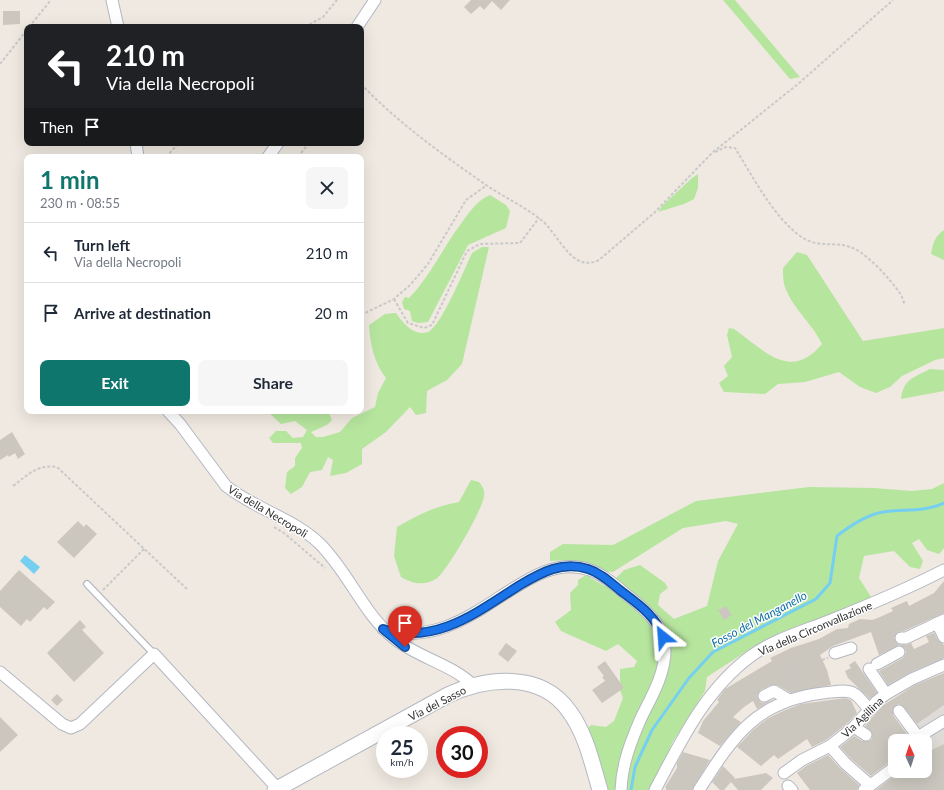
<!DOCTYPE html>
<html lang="en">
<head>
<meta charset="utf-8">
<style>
  :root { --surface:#fff; --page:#f6f6f7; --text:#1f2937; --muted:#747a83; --line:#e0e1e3; --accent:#0f766e }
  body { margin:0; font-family:Lato,sans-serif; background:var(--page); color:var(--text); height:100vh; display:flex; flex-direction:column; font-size:15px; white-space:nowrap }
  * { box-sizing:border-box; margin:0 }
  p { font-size:13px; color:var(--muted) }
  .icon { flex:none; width:22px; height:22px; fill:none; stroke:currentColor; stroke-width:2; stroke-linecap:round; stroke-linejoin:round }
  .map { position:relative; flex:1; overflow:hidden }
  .details { position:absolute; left:24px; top:154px; width:340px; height:260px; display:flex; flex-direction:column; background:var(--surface); border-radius:8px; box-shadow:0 4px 16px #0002 }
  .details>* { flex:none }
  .top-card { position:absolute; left:24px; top:24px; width:340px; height:122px; border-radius:8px; box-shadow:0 4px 16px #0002; background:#202124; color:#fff; overflow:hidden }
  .needle { width:26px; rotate:357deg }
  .tools { position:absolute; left:888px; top:734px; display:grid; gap:8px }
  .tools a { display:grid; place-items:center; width:44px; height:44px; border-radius:8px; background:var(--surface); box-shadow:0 4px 16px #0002; font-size:20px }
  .speed { position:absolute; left:376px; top:726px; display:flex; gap:8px; font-size:20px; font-weight:700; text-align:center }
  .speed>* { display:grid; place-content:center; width:52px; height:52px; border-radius:50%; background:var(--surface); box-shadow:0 4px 16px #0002; line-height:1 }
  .speed small { font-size:10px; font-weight:400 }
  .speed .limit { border:6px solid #d22; background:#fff; color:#111 }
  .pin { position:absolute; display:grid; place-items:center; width:34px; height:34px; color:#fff; margin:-41px -17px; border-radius:50% 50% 50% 0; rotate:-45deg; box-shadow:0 0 4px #0007 }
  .pin .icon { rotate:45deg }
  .me { position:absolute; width:44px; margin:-22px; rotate:332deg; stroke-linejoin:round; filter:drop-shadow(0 0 3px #0008) }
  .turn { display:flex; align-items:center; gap:14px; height:84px; padding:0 16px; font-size:18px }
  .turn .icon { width:52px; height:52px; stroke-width:2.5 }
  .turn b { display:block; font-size:28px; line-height:34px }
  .then { display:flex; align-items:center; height:38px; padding:0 16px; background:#0003; gap:8px; font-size:15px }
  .round { display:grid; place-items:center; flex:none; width:42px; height:42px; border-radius:8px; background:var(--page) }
  .overview { display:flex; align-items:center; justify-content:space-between; height:68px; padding:0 16px }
  h1 { font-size:24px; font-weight:700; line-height:30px; color:var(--accent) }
  .cta { display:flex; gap:8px; margin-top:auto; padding:8px 16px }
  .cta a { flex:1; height:46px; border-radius:8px; background:var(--accent); color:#fff; font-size:16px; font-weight:700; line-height:46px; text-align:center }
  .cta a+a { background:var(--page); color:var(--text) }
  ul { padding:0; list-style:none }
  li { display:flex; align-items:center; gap:12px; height:60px; padding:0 16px; border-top:1px solid var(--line) }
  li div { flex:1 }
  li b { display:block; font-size:15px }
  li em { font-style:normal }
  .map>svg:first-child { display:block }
  .green { fill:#b6e59e }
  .plaza { fill:#dfdcd8 }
  .water { fill:#75cff0 }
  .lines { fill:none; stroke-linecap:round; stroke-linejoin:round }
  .stream { stroke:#75cff0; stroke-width:3 }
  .building { fill:#cbc7bf }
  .lane-casing { stroke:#b4b7c1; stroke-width:8 }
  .street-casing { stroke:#b4b7c1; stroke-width:13 }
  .secondary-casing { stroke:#b4b7c1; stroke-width:17 }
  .path { stroke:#c9c9c9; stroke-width:2; stroke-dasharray:3 2; stroke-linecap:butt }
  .lane { stroke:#fff; stroke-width:5.5 }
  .street { stroke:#fff; stroke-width:11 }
  .secondary { stroke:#fff; stroke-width:15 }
  .route-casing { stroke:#114b97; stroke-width:10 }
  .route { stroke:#1a73e8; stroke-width:7 }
  .labels { text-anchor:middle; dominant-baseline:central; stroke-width:3; stroke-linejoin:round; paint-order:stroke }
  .street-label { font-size:11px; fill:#2e2e2e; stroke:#fff }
  .water-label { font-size:12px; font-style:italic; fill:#0d6fa3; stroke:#fff }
</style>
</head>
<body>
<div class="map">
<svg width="944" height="790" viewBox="0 0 944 790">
  <rect width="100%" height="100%" fill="#efe9e1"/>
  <g class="green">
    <polygon points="723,0 735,0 800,77 790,79"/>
    <polygon points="698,174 698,188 694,199 684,204 658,212 662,206 692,178"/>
    <path d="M 490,195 L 506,205 L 510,211 L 506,228 L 468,245 L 428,322 L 418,323 L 412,321 L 410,311 L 404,309 L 402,302 L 405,297 L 409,298 C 429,278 443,248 460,225 C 469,213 476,201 490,195 Z"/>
    <path d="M 944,230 L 944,260 L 931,254 C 933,243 935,236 944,230 Z"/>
    <path d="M 482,247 L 489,247 L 462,364 L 447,380 L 427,391 L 426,413 L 416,415 L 410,407 L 386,432 L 362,449 L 362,464 L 346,473 L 330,476 L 333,460 L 328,457 L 322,470 L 310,472 L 302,487 L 291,494 L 285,488 L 287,472 L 295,466 L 295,458 L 302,448 L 301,443 L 273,443 L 269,438 L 276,431 L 286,431 L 293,438 L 303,437 L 307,430 L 295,421 L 281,424 L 267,411 L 328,411 L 332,420 L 327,425 L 311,432 L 316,437 L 323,437 L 340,432 L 352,418 L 375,407 L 378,393 L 386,378 C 374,363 370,343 369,325 L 385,314 L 396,313 C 403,323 414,337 428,332 C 441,327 465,268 472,253 Z"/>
    <path d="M 797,252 L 807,255 L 863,341 L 944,328 L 944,358 L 935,360 L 902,376 L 890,387 L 876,393 L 860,387 L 839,372 L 805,382 L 778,384 L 765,394 L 724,392 L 719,383 L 728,376 L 724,366 L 732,357 L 727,335 L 729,328 L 734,329 C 764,350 790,382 822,344 C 812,323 793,309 785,287 C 783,282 783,274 783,268 Z"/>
    <path d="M 930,369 L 944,370 L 944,391 L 901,399 C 903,379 915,377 930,369 Z"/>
    <path d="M 471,480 L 479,482 C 483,487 485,490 484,496 C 483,509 446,573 436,579 C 423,586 414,584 401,577 L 394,556 L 397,527 C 420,514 433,507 459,502 Z"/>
    <path d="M 944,483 L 944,548 L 939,554 L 927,550 L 919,539 L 912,543 L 923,561 L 920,569 L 910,567 L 894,551 L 864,556 L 859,578 L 873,600 L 780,636 L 744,653 L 707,677 L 705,691 L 672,743 L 654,790 L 606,790 L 587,729 L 591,725 L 606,727 L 614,721 L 623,698 L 620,690 L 620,669 L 634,667 L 637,661 L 618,644 L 606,651 L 561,631 L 555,622 L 571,610 L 570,593 L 578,585 L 578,580 L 586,575 L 604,586 L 615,579 L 624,570 L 640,565 L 665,583 L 668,588 L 660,594 L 658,605 L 674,619 L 707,606 L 718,561 L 738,524 L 726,521 L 683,528 L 613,572 C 603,572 597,567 588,564 C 576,559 563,560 550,561 L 550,552 L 563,544 L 613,545 L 696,501 L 809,487 L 874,488 L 912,491 L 932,489 Z"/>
  </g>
  <polygon class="plaza" points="944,705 944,744 925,753 925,741 909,730"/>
  <polygon class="water" points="25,555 40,567 34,574 20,561"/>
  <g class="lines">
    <path class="stream" d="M 631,790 L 635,767 L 652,730 L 689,678 L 713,652 L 816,599 L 830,583 L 837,536 C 851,525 866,515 883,512 C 904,509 925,512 944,503"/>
  </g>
  <g class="building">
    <polygon points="471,0 510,0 501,10 492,1 484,10 480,6 471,14 464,7"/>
    <polygon points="3,11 20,11 20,24 3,25"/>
    <polygon points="12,432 25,454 18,459 15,453 9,457 8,455 0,460 0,440"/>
    <polygon points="78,521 84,527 86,524 97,534 74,558 57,542"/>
    <polygon points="19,570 55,602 47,610 44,607 30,622 27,619 21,626 0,607 0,591"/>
    <polygon points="944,581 944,613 904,631 898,632 894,638 898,644 906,645 911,643 914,649 929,642 926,636 934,633 938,640 944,645 944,658 909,673 888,685 879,671 903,658 906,653 905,649 899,645 879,655 871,632 833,646 820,655 827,670 831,685 791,693 777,685 771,685 761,690 757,696 760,702 763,703 774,699 757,709 753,701 744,707 733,717 741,722 720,746 698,733 703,721 719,702 717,700 725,689 772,661 770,658 791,648 819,639 837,629 848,628 849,624 860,619 872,620 880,617 893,611 891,608 907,601 909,606 934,593"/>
    <polygon points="726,606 732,615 724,620 718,610"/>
    <polygon points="80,620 86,627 82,630 104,653 74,682 47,653"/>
    <polygon points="506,643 517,651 508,662 498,654"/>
    <polygon points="605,661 624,688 602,703 592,690 605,681 602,677 604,676 597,667"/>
    <polygon points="855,661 877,693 870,699 848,678 845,671 851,668 849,665"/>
    <polygon points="944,673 944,705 917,724 902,705 898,704 893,708 893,715 912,741 895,741 895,760 891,761 871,776 850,758 840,747 854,736 862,741 869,741 872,739 872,732 865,726 882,706 915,685"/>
    <polygon points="57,694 63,700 57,706 51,700"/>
    <polygon points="845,698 851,700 857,713 849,722 826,740 812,747 807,739 778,759 774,755 761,766 737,747 753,730 767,719 783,711 801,704"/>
    <polygon points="0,717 18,735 0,752"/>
    <polygon points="944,744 944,790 876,790 901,771 925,771 925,753"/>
    <polygon points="683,752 710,760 692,790 666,790 666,788 665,787 677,768 677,763"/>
    <polygon points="828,755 840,768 859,785 857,790 810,790 797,773 806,766"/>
    <polygon points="723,766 735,778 734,779 766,773 773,778 761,790 738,790 731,782 724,790 720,790 712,782"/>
  </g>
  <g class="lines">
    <defs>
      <polyline id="lane" points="87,584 154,654"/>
      <g id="street">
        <polyline points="112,0 118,27"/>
        <polyline points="357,27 375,0"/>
        <polyline points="136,143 138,157"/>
        <polyline points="268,157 278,143"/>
        <path d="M 168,411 L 180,424 L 226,486 C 255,509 293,518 320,544 C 349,573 364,615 395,639 C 419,658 451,664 473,685"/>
        <polyline points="937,623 944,637"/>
        <path d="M 383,629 C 471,656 523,546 590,570 C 605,575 619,589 632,599 C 648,612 665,627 665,650 C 665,674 652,696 641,718 C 631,741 622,764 621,790"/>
        <polyline points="901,638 906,638 944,620"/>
        <polyline points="835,653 851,648"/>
        <polyline points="877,664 899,652"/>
        <polyline points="869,669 886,694"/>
        <polyline points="0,672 62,724 71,728 80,724 154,654 278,789"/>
        <polyline points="764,696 774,691 789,700"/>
        <polyline points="899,711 921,741"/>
        <polyline points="854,727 866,735"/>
        <polyline points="918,737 944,721"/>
        <polyline points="830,746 845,763 870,785"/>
        <polyline points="784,773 802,760 830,746 854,727 877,701 886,694 912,679 944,665"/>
        <polyline points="788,786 792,790"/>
        <path d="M 655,790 C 681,741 705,690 751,656 C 774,639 804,631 831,620 C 869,605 907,589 944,570"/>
        <path d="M 699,790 C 733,737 755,701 823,693 C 850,690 853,687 869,710"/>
        <polyline points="864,790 895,767"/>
      </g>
      <path id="secondary" d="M 275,790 L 446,696 C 485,677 541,671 569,711 C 586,734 592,763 600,790"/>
    </defs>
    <use href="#lane" class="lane-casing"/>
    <use href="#street" class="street-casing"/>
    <use href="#secondary" class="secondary-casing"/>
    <g class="path">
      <polyline points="29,27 51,0"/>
      <polyline points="305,27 323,17 337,0"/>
      <polyline points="0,64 27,30"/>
      <path d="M 361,84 C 398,123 442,154 486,185 C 504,197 523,206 540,219 C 559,233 571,274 599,260 L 654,213 L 712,153 L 798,84 L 893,0"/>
      <path d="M 715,152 L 726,147 L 735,148 C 753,177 773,216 800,236 C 818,249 833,241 850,247 C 865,251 890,279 899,292 C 902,295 903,301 905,305"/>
      <polyline points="166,157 179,143"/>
      <polyline points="298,157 309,143"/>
      <polyline points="394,299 408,323 424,328 432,325 467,251 480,244 520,243 539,218"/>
      <polyline points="361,315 394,299 411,284 428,264 466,200 487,185"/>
      <path d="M 13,486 C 28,475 37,464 57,467 L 188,590"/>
      <polyline points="274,527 284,533 325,568"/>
      <polyline points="103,590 145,548"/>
      <polyline points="822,660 828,658"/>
      <polyline points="904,661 908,670"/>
      <polyline points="797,669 793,670 799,686"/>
    </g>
    <use href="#lane" class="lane"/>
    <use href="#street" class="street"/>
    <use href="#secondary" class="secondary"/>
  </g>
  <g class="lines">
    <defs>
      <path id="route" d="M 405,647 L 383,629 C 437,645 477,612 520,585 C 542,572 562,561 588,569 C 601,573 611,583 621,591 C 638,604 656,616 663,637"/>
    </defs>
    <use href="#route" class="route-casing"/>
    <use href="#route" class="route"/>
  </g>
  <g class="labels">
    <g class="street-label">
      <text transform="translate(268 511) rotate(31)">Via della Necropoli</text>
      <text transform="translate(815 628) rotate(-23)">Via della Circonvallazione</text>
      <text transform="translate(437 703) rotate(-27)">Via del Sasso</text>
      <text transform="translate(862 717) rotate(-44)">Via Agillina</text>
    </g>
    <g class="water-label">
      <text transform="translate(759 619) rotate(-28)">Fosso del Manganello</text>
    </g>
  </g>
</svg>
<div class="tools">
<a><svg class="needle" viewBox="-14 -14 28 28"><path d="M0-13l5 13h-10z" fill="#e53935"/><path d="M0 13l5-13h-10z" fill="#747a83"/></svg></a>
</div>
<div class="speed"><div>25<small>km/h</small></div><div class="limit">30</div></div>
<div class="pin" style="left:405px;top:647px;background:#d93025"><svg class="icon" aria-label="arrive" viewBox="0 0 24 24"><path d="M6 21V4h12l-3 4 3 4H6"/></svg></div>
<svg class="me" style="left:663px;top:637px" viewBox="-20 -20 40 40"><path d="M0-17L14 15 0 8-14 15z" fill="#1a73e8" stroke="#fff" stroke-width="4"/></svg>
<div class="top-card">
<div class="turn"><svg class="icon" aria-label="left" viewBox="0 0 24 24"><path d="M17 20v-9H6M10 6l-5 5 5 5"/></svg><div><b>210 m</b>Via della Necropoli</div></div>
<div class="then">Then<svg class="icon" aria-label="arrive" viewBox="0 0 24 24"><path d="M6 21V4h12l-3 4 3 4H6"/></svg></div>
</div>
<section class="details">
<div class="overview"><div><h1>1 min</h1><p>230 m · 08:55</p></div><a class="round"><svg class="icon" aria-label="close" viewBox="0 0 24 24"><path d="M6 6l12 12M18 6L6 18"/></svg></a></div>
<ul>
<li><svg class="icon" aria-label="left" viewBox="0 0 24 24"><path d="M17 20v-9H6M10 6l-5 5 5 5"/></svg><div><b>Turn left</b><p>Via della Necropoli</p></div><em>210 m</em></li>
<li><svg class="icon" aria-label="arrive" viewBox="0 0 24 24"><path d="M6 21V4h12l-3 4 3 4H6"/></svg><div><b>Arrive at destination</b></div><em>20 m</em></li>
</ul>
<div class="cta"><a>Exit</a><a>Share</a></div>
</section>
</div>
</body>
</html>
